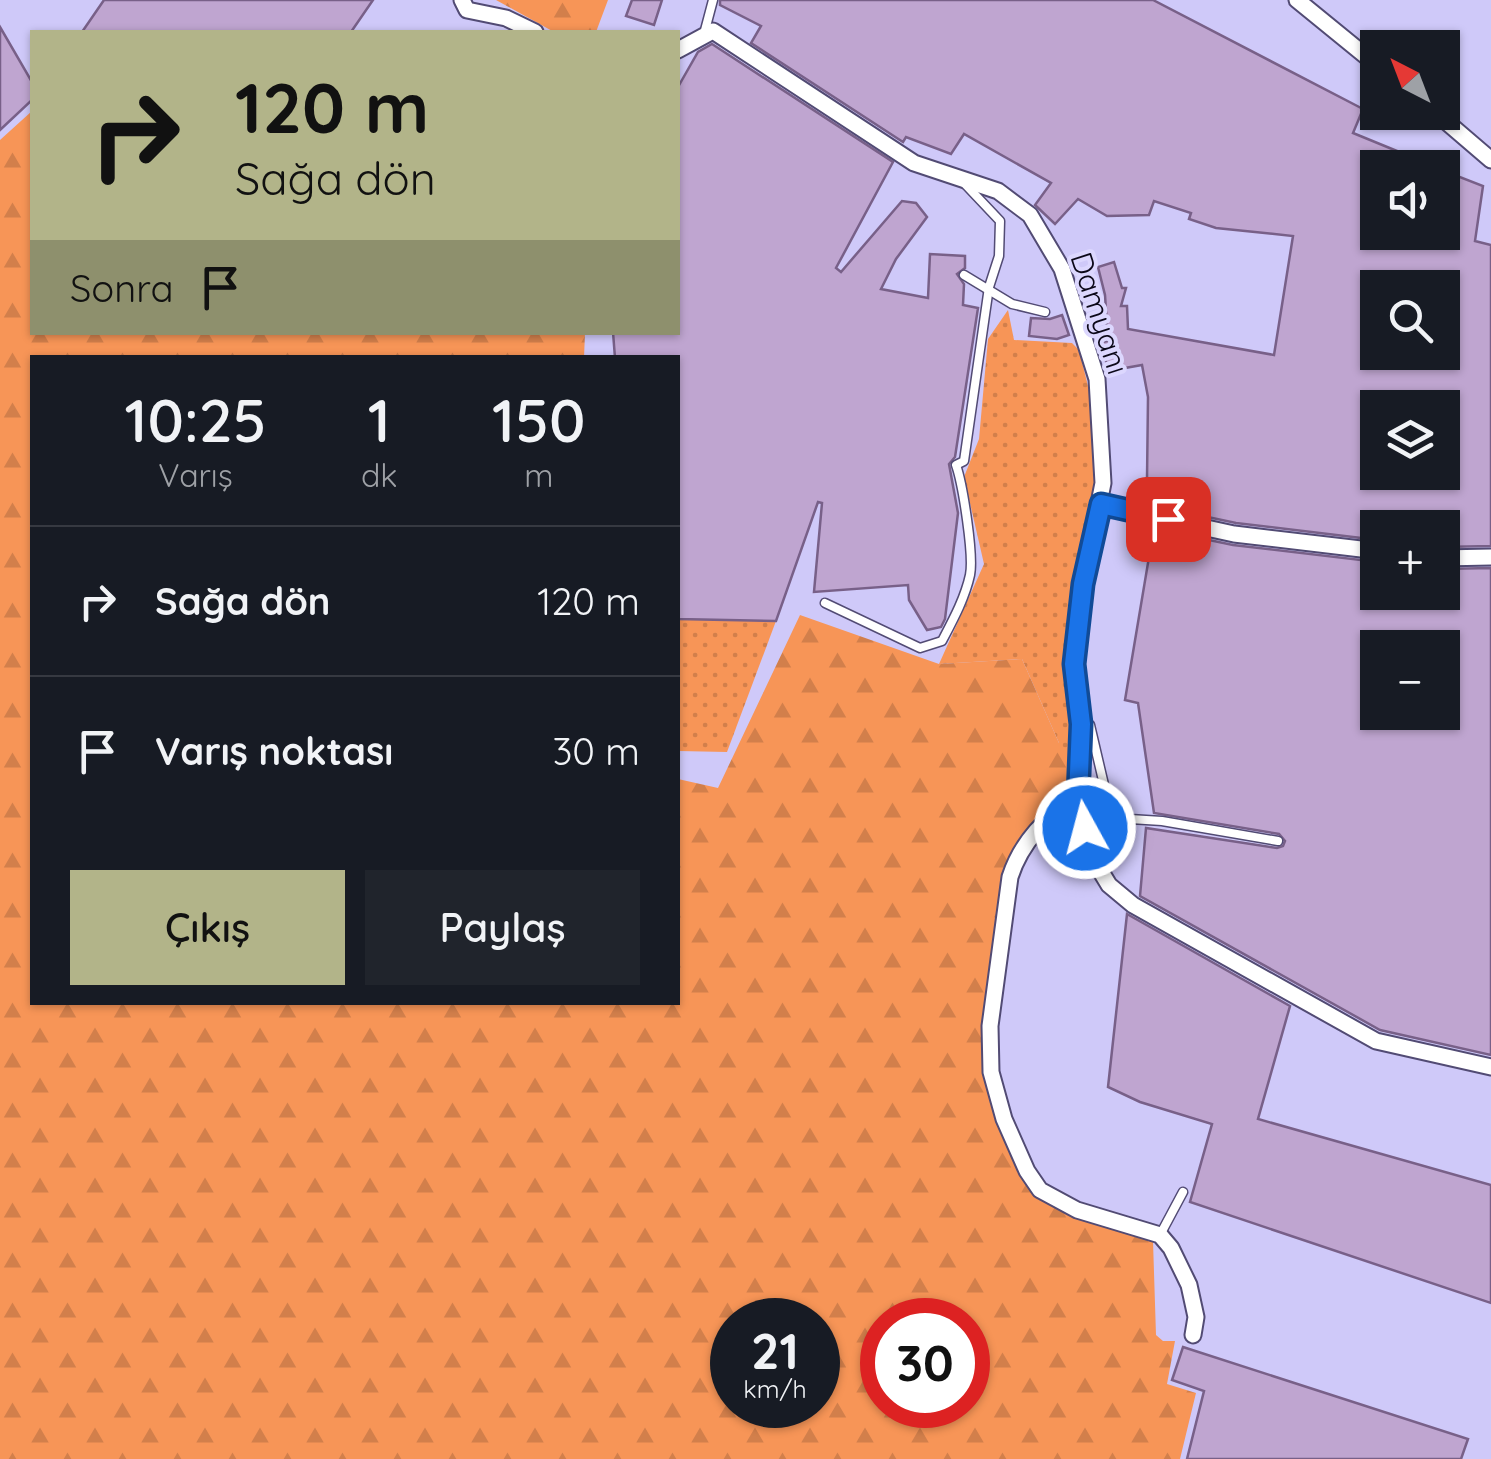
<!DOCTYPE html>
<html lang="tr">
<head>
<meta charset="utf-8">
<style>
  :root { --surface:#171b24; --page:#20242c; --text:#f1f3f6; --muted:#9ea1a6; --line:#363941; --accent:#b2b489 }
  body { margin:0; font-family:Quicksand,sans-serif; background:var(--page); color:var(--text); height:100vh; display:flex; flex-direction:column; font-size:38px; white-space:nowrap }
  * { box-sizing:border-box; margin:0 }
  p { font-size:32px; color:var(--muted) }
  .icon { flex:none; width:55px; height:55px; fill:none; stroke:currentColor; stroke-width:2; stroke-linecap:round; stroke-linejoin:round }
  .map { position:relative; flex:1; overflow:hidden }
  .side { position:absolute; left:30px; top:355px; width:650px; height:650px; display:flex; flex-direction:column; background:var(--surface); border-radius:0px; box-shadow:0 2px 8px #0004 }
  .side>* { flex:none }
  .guide { position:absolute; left:30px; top:30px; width:650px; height:305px; border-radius:0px; box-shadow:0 2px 8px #0004; background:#b2b489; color:#111; overflow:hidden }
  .needle { width:65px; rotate:318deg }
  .fabs { position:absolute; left:1360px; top:30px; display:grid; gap:20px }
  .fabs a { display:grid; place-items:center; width:100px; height:100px; border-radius:0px; background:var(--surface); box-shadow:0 2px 8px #0004; font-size:50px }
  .speed { position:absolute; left:710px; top:1298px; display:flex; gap:20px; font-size:50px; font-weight:700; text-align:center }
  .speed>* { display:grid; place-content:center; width:130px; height:130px; border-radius:50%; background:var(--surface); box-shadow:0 2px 8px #0004; line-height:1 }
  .speed small { font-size:25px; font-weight:400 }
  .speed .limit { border:15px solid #d22; background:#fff; color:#111 }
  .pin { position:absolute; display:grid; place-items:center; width:85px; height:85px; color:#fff; margin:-42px; border-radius:20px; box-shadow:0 5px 15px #0006 }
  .me { position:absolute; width:110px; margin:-55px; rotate:353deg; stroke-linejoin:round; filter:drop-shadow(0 0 8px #0008) }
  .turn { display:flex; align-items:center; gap:35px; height:210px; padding:0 40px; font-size:45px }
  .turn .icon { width:130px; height:130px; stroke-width:2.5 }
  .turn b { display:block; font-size:70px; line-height:85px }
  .then { display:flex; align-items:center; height:95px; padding:0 40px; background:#0003; gap:20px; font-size:38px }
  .eta { display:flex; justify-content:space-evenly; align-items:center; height:170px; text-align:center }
  .eta b { font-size:60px; font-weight:600; line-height:70px }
  .action { display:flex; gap:20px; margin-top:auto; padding:20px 40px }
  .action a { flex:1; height:115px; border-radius:0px; background:var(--accent); color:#111; font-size:40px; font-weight:600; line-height:115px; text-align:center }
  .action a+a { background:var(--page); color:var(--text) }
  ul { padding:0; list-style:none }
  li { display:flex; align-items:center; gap:30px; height:150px; padding:0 40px; border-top:2px solid var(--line) }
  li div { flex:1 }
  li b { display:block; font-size:38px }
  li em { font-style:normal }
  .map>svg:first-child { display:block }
  .grass { fill:url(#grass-dots) }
  .forest { fill:url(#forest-firs); fill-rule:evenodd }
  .building { fill:#bfa5d0; stroke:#786088; stroke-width:2.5; fill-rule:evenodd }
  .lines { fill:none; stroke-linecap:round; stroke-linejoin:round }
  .service-casing { stroke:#524b74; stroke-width:11 }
  .minor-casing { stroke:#524b74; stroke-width:19 }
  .service { stroke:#fff; stroke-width:8 }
  .minor { stroke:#fff; stroke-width:15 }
  .route-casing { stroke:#114b97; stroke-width:25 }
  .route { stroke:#1a73e8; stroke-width:18 }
  .labels { text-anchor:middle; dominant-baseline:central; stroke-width:8; stroke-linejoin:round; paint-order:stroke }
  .street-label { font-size:30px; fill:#0b0818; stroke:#dcd7fe }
</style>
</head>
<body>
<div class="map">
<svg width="1491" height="1459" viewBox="0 0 1491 1459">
  <defs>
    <pattern id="grass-dots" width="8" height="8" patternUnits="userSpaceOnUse" patternTransform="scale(2.5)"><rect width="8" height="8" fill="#f79557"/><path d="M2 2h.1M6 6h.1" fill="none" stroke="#d27f4b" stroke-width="1.8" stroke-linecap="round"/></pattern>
    <pattern id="forest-firs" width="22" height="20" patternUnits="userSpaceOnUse" patternTransform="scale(2.5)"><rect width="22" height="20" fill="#f79557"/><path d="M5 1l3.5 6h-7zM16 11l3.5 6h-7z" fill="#d27f4b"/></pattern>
  </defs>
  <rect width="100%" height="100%" fill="#cfc9f9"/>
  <g class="grass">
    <polygon points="1008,310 1014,340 1072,343 1079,350 1096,418 1098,483 1080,584 1076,751 1059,752 1059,743 1022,659 939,664 984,564 964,477 979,439 988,339"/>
    <polygon points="678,619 776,621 727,752 678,751"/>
  </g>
  <g class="forest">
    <polygon points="496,0 608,0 596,32 554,32"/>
    <path d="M 32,111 L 32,332 L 585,333 L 584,358 L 32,358 L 32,1002 L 678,1002 L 678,779 L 718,788 L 800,615 L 939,664 L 1022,659 L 1059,743 L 1059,751 L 1076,751 L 1071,793 L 1025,835 L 986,1026 L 1024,1174 L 1153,1241 L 1156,1335 L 1163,1341 L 1175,1341 L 1167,1384 L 1196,1393 L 1180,1459 L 0,1459 L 0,140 ZM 732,1320 L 818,1320 L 818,1405 L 732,1405 ZM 882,1320 L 968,1320 L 968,1405 L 882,1405 Z"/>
  </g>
  <g class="building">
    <polygon points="104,0 373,0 351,32 82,32"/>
    <polygon points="632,0 662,0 654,25 626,16"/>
    <path d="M 720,0 L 1153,0 L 1363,109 L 1353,133 L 1436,167 L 1378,168 L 1378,232 L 1442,232 L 1442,170 L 1483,186 L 1475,241 L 1491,245 L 1491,546 L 1442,547 L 1442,528 L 1378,528 L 1378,540 L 1236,523 L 1170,509 L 1172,500 L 1148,493 L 1151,483 L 1147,480 L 1148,397 L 1142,365 L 1108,371 L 1102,342 L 1108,341 L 1105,295 L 1098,267 L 1114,262 L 1122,288 L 1126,288 L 1121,306 L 1127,306 L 1128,329 L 1274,355 L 1293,236 L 1216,228 L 1189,219 L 1191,213 L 1154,201 L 1149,215 L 1107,216 L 1078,199 L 1055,224 L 1035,205 L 1051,183 L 964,134 L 951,154 L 906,137 L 903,142 L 751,43 L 761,26 L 720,5 ZM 1378,288 L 1442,288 L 1442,352 L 1378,352 ZM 1378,408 L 1442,408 L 1442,472 L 1378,472 Z"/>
    <polygon points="0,27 32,82 32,100 0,130"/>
    <polygon points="712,44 893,162 836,268 841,272 902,201 916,203 927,217 896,259 881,289 928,298 930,254 965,256 965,268 957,274 964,284 963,305 978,308 955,457 949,464 958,513 945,619 941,627 927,630 909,600 908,585 814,592 822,503 818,502 776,621 678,619 678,358 615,358 613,332 678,332 678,87 698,52"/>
    <polygon points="1062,315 1069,335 1057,339 1029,336 1031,318 1050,319"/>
    <path d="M 1190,536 L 1233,545 L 1378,562 L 1378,592 L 1442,592 L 1442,569 L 1491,568 L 1491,1055 L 1380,1030 L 1140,896 L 1146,828 L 1277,848 L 1283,846 L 1285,841 L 1279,834 L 1154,813 L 1138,703 L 1125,700 L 1150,551 L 1188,553 ZM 1378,648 L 1442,648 L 1442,712 L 1378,712 Z"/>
    <polygon points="1127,914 1290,1006 1258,1119 1491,1185 1491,1303 1190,1202 1212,1124 1140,1102 1108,1087"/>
    <polygon points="1183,1347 1468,1439 1461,1459 1187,1459 1204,1391 1172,1380"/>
  </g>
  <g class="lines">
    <defs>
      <g id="service">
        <polyline points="704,34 713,0"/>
        <polyline points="964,275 1012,304 1045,312"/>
        <path d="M 825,603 L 920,648 L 942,641 C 953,620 965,598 970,575 C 974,556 963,485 956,465 L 964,461 L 989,287 L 999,256 L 1000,221 L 965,184"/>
        <polyline points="1081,724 1090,725 1105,789 1130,819 1162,821 1278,841"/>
        <polyline points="1160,1235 1183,1192"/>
      </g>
      <g id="minor">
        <polyline points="462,0 467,10 506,18 535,32"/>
        <polyline points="1297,0 1378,66"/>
        <polyline points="678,50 713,31 914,163 998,191 1030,215 1062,269 1097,379 1103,483 1083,584 1074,664 1081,724 1078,798 1092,857 1109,885 1133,905 1376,1041 1491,1067"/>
        <polyline points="1435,112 1491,160"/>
        <polyline points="1101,505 1234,534 1378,551"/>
        <polyline points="1442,558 1491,557"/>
        <path d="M 1078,798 C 1046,815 1021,843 1010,877 L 990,1026 L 991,1072 L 1004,1119 L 1027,1171 L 1040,1190 L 1077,1210 L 1160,1235 L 1171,1248 L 1189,1285 L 1196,1317 L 1193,1335"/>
      </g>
    </defs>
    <use href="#service" class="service-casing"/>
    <use href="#minor" class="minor-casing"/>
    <use href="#service" class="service"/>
    <use href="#minor" class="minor"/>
  </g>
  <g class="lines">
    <defs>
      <polyline id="route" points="1085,828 1078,798 1081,724 1074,664 1083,584 1101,504 1168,519"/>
    </defs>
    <use href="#route" class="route-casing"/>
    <use href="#route" class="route"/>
  </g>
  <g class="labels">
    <g class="street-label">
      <text transform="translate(1100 313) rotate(72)">Damyanı</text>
    </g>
  </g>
</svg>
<div class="fabs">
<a><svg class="needle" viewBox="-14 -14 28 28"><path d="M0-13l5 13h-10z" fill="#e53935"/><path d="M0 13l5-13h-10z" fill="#9ea1a6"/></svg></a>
<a><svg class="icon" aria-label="sound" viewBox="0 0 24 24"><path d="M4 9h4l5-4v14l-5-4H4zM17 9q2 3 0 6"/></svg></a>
<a><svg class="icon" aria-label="search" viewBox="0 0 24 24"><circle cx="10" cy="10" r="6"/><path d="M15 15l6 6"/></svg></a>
<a><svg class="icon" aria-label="layers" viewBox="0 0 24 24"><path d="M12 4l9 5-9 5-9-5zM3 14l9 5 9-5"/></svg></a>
<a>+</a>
<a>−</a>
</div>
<div class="speed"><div>21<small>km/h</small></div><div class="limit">30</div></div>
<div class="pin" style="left:1168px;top:519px;background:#d93025"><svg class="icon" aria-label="arrive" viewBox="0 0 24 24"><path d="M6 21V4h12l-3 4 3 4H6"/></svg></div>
<svg class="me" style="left:1085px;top:828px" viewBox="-20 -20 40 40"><circle r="17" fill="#1a73e8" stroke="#fff" stroke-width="3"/><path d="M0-11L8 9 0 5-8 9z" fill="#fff"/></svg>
<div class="guide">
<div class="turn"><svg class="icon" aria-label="right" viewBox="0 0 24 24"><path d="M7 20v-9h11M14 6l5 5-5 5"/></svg><div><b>120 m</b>Sağa dön</div></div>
<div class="then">Sonra<svg class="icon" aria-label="arrive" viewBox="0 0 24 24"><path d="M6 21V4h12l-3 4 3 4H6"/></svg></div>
</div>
<section class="side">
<div class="eta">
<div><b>10:25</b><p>Varış</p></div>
<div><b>1</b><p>dk</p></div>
<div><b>150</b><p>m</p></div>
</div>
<ul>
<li><svg class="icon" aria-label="right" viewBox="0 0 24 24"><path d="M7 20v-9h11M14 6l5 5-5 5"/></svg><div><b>Sağa dön</b></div><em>120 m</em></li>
<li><svg class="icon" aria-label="arrive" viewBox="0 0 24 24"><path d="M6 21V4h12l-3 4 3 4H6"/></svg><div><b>Varış noktası</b></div><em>30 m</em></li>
</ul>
<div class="action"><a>Çıkış</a><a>Paylaş</a></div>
</section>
</div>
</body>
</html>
